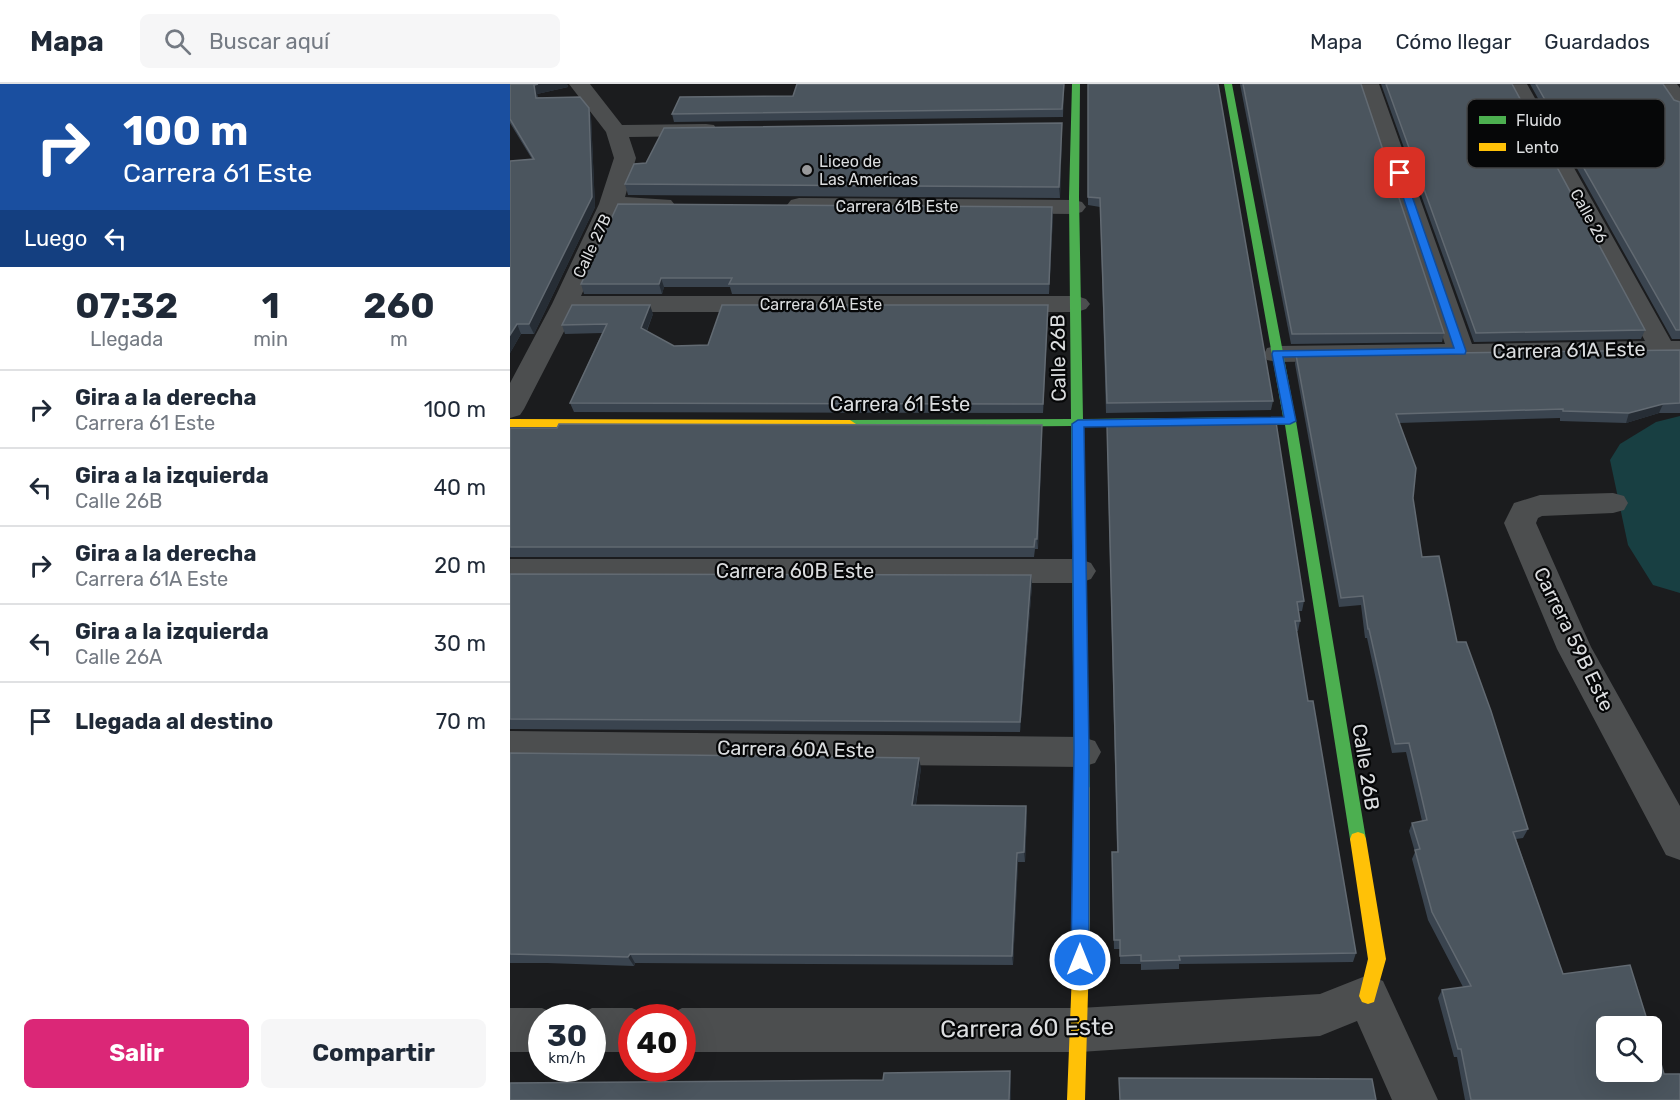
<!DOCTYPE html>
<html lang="es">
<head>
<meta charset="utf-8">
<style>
  :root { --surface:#fff; --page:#f6f6f7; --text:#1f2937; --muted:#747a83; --line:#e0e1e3; --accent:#db2777 }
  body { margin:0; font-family:Rubik,sans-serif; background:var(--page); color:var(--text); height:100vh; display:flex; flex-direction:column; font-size:22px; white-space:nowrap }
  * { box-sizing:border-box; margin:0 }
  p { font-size:20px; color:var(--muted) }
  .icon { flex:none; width:33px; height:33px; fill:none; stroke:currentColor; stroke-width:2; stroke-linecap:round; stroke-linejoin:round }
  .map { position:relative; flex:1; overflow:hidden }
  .details { display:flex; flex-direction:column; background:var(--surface); width:510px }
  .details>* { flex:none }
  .guide { background:#1a4fa0; color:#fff; overflow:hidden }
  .buttons { position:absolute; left:1086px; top:932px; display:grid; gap:12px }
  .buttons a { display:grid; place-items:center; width:66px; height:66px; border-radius:9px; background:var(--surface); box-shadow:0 6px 24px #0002; font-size:30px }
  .speed { position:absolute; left:18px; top:920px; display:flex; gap:12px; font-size:30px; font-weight:700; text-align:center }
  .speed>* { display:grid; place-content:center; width:78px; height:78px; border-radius:50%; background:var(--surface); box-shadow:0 6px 24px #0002; line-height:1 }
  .speed small { font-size:15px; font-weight:400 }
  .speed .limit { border:9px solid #d22; background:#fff; color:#111 }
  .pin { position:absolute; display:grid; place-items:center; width:51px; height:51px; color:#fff; margin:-26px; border-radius:12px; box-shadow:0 3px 9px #0006 }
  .me { position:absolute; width:66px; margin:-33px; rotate:0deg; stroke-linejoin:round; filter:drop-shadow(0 0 4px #0008) }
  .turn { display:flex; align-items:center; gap:21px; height:126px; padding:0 24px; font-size:27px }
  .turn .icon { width:78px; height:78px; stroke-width:2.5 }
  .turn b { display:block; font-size:42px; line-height:51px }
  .then { display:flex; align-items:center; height:57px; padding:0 24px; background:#0003; gap:12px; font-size:22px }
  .eta { display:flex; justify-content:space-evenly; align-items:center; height:102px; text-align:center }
  .eta b { font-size:36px; font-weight:700; line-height:42px }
  .action { display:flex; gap:12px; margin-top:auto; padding:12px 24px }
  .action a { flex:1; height:69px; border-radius:9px; background:var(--accent); color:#fff; font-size:24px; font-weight:700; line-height:69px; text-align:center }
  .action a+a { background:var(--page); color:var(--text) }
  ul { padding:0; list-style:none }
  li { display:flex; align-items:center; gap:18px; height:78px; padding:0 24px; border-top:2px solid var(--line) }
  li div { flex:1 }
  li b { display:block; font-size:22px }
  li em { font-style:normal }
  header { display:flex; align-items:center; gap:36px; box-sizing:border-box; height:84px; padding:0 30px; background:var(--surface); border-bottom:2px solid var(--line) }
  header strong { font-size:28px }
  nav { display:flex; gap:33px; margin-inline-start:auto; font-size:21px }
  .search { width:420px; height:54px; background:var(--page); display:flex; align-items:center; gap:15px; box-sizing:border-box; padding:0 21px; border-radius:9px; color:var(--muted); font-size:22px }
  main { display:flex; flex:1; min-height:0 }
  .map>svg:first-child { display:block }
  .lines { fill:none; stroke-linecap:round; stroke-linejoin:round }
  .river { fill:#183f42; fill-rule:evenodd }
  .street { fill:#4c4e4f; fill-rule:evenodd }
  .fast { fill:#4caf50; fill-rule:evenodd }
  .slow { fill:#ffc107; fill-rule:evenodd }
  .wall { fill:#3a444f }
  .shaded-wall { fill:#262d35 }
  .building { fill:#4b555e; stroke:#626a72; stroke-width:1.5 }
  .route { fill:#1a73e8; stroke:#114b97; stroke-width:1.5 }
  .poi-dot { fill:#98999b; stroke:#060708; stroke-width:2 }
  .labels { text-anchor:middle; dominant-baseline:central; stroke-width:4.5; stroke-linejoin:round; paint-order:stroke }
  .far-poi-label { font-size:16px; fill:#dbdddf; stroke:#060708; text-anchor:start }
  .far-street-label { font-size:16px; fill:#dbdddf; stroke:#060708 }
  .street-label { font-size:20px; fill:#dbdddf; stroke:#060708 }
  .near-street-label { font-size:24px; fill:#dbdddf; stroke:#060708 }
  .key { fill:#060708; stroke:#464748; stroke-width:1.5 }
  .key-label { font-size:16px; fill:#dbdddf }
</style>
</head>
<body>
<header>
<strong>Mapa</strong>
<div class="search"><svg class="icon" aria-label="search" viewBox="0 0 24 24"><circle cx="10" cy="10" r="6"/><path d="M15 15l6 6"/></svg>Buscar aquí</div>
<nav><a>Mapa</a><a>Cómo llegar</a><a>Guardados</a></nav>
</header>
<main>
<section class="details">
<div class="guide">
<div class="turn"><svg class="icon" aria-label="right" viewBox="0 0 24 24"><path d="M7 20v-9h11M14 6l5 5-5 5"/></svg><div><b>100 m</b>Carrera 61 Este</div></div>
<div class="then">Luego<svg class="icon" aria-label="left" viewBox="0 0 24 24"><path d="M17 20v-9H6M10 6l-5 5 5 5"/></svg></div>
</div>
<div class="eta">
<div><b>07:32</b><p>Llegada</p></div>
<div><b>1</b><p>min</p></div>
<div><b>260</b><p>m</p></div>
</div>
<ul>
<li><svg class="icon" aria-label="right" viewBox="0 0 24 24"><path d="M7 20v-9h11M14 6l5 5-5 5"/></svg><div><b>Gira a la derecha</b><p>Carrera 61 Este</p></div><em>100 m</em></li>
<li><svg class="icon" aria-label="left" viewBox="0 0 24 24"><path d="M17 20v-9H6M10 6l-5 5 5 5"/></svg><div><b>Gira a la izquierda</b><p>Calle 26B</p></div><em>40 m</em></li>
<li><svg class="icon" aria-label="right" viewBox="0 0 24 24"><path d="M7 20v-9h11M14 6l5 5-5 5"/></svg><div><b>Gira a la derecha</b><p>Carrera 61A Este</p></div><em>20 m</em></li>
<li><svg class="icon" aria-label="left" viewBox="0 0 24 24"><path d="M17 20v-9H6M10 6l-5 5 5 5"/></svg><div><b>Gira a la izquierda</b><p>Calle 26A</p></div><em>30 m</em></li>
<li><svg class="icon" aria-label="arrive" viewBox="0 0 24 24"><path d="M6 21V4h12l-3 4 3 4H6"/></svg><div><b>Llegada al destino</b></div><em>70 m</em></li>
</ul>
<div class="action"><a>Salir</a><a>Compartir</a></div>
</section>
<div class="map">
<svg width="1170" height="1016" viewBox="0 0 1170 1016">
  <rect width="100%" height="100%" fill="#1b1c1e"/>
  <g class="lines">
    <polygon class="river" points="1170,332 1170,509 1143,501 1118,461 1100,376 1110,360 1146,338"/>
    <g class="street">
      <polygon points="59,0 80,0 112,41 196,40 204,41 207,46 204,51 196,52 119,53 126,74 115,113 161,116 165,121 161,126 153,128 109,127 71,212 567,212 576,215 580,220 576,225 567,228 64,228 14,325 10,331 0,334 0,299 42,220 89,120 104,74 96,48"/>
      <polygon points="849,0 869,0 962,260 1135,257 997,0 1017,0 1161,257 1170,257 1170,273 767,278 757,276 754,270 757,264 767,262 935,260"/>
      <polygon points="1147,0 1167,0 1170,4 1170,25 1163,23"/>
      <polygon points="289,114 564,116 572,118 576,123 572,128 564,130 289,128 281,126 277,121 281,116"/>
      <polygon points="1103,409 1114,412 1118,419 1114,426 1103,429 1032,432 1028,434 1026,439 1081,563 1170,722 1170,776 1156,771 1047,565 994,439 1004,419 1030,411"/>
      <polygon points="0,475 570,475 581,479 586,487 581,495 570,499 0,499"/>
      <polygon points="0,647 572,653 585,657 591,668 585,679 572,683 0,677"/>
      <polygon points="858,891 873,897 928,1016 882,1016 847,937 810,952 570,968 172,968 172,933 155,933 172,924 570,924 810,910"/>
      <polygon points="0,924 32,924 48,931 49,933 32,933 32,968 0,968"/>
      <polygon points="82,924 122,924 138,931 139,933 122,933 122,968 82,968 82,933 65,933"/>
    </g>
    <polygon class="fast" points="562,0 570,0 569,113 573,335 773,333 714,0 722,0 786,337 856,755 854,760 848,762 842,760 840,755 775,341 573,342 580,704 577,709 572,711 567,709 564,704 561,342 340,344 334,340 340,336 561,335 559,113"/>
    <g class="slow">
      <polygon points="0,335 340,336 346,340 340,344 0,343"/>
      <polygon points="572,697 577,699 580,704 580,837 575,1016 557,1016 564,837 564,704 567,699"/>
      <polygon points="848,748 854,750 856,755 876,875 864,918 858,920 852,918 849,912 858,875 840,755 842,750"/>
    </g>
  </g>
  <g class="wall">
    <polygon points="0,0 57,0 58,3 27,10 28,13 79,24 81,33 85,123 24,250 11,250 0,269 0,77 22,75 0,39"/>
    <polygon points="554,0 553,33 164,38 162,30 283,12"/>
    <polygon points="578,0 763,317 761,326 596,329 590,123 578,121"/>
    <polygon points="730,0 851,0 934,249 932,258 781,260"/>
    <polygon points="871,0 1002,0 1135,246 1131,255 964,258"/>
    <polygon points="1020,0 1153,0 1164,16 1170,18 1170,255 1162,255"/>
    <polygon points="552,49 550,114 118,111 115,100"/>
    <polygon points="543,132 539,210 222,210 220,203 154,203 152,210 74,210 71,200"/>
    <polygon points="143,230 137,247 164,262 198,261 538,230 533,329 64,328 60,319 92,249 55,250 52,241"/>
    <polygon points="1170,266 1170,329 1149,329 1116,339 1050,337 1050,334 889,339 912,473 947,558 1018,745 1013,754 1006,755 1053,890 1154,990 1170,1016 955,1016 947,973 944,973 928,914 932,906 953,903 918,836 902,775 905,768 899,747 902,739 912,737 896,668 882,669 857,554 855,554 851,521 829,523 785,280 786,271"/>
    <polygon points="532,341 532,351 528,465 525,465 524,473 0,473 0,344"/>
    <polygon points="597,351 794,517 792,527 789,527 790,537 788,547 787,547 798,617 846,869 843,878 669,880 669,885 631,886 631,880 610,880 610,865 604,865 602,777 607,768"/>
    <polygon points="0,490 521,491 522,501 510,648 0,645"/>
    <polygon points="0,669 411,684 406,721 516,722 517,731 515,778 508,778 503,881 125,879 124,882 37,879 0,879"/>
  </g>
  <g class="shaded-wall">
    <polygon points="28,0 57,0 58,3 27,10 29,23 26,14 24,1"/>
    <polygon points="79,24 81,33 85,123 24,250 19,240"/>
    <polygon points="552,39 552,49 550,114 549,103"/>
    <polygon points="542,123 543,132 539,210 539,200"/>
    <polygon points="151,194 154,203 152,210 149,200"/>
    <polygon points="140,221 143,230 134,253 131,244"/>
    <polygon points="538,221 538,230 533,329 533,320"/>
    <polygon points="7,240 11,250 0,269 0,251"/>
    <polygon points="1153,320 1149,329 1116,339 1119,329"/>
    <polygon points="532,341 532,351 528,465 527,455"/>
    <polygon points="521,491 522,501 510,648 510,638"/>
    <polygon points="409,674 411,684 404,731 402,721"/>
    <polygon points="516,722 517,731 515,778 514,768"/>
    <polygon points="507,769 508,778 503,881 502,872"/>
    <polygon points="120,870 125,879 124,882 118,873"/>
    <polygon points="500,987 501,997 501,1016 499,1016"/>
  </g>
  <g class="building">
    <polygon points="0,0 28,0 24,1 26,14 70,13 79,24 82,113 19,240 7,240 0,251 0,77 24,75 0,35"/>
    <polygon points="287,0 554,0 552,25 162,30 170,13 283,12"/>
    <polygon points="578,0 708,0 763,317 597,319 590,114 578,113"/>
    <polygon points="733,0 851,0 934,249 782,250"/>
    <polygon points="876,0 1002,0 1135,246 966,249"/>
    <polygon points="1026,0 1153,0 1164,16 1170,18 1170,246 1166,246"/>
    <polygon points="552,39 549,103 115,100 124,80 136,79 154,44"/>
    <polygon points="108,120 542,123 539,200 219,200 222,194 151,194 149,200 71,200"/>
    <polygon points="62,221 140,221 131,244 164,262 198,261 212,221 538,221 533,320 60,319 97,240 52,241"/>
    <polygon points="1170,266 1170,319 1153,320 1119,329 1053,327 1053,325 886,330 906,384 903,414 912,473 929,472 947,558 956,558 981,627 1018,745 1003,748 1053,890 1120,881 1139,942 1096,942 1096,987 1142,987 1142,949 1154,990 1170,990 1170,1016 961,1016 951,965 948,965 932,906 961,902 922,828 905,766 910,765 902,739 917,736 899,659 885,660 859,545 858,545 853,512 831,514 786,271"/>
    <polygon points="766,338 794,517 787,518 790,537 785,537 798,617 803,617 846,869 669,872 670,876 631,877 631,871 610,872 610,856 604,856 602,768 608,768 597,341"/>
    <polygon points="49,340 532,341 527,455 525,455 524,463 0,463 0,344 47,344"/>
    <polygon points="0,490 521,491 510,638 0,635"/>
    <polygon points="0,669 409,674 402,721 516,722 514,768 507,769 502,872 120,870 118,873 0,870"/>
    <polygon points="500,987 499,1016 0,1016 0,999 373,996 374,989"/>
    <polygon points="609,994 862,995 866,1016 610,1016"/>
  </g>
  <polygon class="route" points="890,86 894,89 956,267 955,270 773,273 786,337 780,340 574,343 579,668 579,876 576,882 570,885 564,882 561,876 564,668 562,340 568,336 774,333 762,270 763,267 944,264 885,89"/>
  <circle class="poi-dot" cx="297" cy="86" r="6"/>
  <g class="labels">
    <g class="far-poi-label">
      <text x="309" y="77">Liceo de<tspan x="309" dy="18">Las Americas</tspan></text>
    </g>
    <g class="far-street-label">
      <text x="387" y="122">Carrera 61B Este</text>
      <text transform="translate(1079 132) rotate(61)">Calle 26</text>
      <text transform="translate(82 162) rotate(-65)">Calle 27B</text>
      <text x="311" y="220">Carrera 61A Este</text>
    </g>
    <g class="street-label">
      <text transform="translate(1059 266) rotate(-1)">Carrera 61A Este</text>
      <text transform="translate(548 274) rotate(-91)">Calle 26B</text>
      <text x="390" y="320">Carrera 61 Este</text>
      <text x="285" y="487">Carrera 60B Este</text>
      <text transform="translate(1064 555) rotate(64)">Carrera 59B Este</text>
      <text transform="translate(286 665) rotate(1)">Carrera 60A Este</text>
      <text transform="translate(856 683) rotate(81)">Calle 26B</text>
    </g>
    <g class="near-street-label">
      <text transform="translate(517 944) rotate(-1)">Carrera 60 Este</text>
    </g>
  </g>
  <rect x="957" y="15" width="198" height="69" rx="9" class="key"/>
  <rect x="969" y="32" width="27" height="8" fill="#4caf50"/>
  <rect x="969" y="59" width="27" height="8" fill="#ffc107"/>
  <g class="key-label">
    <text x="1006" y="42">Fluido</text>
    <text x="1006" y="69">Lento</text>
  </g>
</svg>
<div class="buttons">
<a><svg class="icon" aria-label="search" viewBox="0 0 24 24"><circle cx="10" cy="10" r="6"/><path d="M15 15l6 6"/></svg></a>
</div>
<div class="speed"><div>30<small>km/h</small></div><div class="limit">40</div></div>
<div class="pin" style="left:890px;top:89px;background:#d93025"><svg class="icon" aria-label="arrive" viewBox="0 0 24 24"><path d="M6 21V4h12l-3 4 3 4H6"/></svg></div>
<svg class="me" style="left:570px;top:876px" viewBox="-20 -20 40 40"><circle r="17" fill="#1a73e8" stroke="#fff" stroke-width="3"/><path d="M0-11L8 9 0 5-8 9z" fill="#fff"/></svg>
</div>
</main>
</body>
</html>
